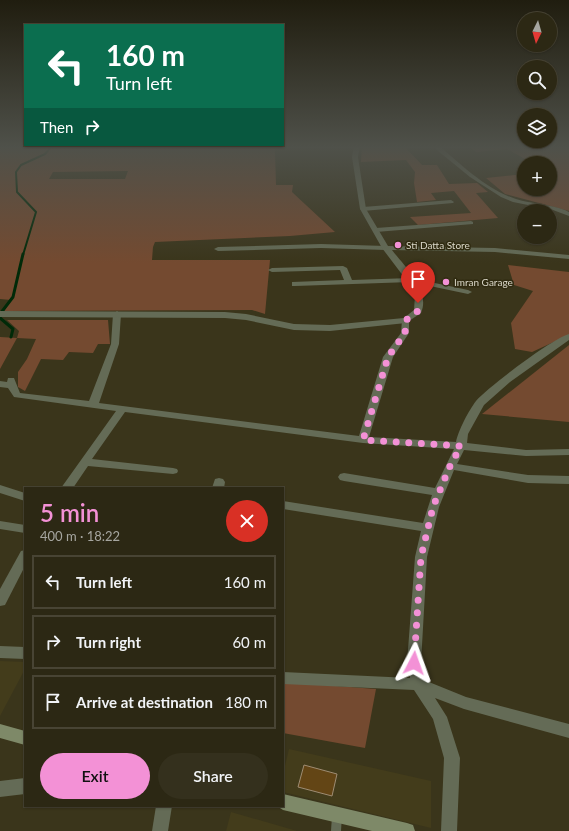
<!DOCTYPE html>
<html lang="en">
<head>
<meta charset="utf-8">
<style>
  :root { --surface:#2c2814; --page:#34301d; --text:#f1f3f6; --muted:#a6a6a0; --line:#484434; --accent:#f391d6 }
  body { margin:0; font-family:Lato,sans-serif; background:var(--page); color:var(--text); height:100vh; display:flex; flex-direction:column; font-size:15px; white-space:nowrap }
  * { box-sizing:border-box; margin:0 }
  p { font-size:13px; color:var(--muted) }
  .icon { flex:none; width:22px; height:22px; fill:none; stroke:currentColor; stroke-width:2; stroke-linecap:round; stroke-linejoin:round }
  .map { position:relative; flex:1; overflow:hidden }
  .drawer { position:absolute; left:24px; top:487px; width:260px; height:320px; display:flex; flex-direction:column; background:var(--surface); border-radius:0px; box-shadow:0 1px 3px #0004,0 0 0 1px var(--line) }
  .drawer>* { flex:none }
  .banner { position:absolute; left:24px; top:24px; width:260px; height:122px; border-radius:0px; box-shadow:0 1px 3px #0004,0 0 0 1px var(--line); background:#0b6e4f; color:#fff; overflow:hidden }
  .needle { width:26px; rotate:185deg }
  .controls { position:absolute; left:517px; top:12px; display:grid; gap:8px }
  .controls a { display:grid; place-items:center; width:40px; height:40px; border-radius:50%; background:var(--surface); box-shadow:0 1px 3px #0004,0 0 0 1px var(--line); font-size:20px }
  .pin { position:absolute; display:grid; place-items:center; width:34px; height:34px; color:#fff; margin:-41px -17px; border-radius:50% 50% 50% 0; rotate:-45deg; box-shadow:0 0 4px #0007 }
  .pin .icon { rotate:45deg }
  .me { position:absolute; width:44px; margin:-22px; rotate:4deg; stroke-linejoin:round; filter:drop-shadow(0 0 3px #0008) }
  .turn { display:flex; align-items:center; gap:14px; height:84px; padding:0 16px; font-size:18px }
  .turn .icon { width:52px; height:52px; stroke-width:2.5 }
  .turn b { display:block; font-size:28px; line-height:34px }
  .then { display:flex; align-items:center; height:38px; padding:0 16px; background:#0003; gap:8px; font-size:15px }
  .round { display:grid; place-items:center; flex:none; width:42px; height:42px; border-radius:21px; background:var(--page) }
  .overview { display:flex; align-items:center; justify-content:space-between; height:68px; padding:0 16px }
  h1 { font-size:24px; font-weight:600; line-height:30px; color:var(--accent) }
  .button { display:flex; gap:8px; margin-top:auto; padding:8px 16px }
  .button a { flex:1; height:46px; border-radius:24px; background:var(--accent); color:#111; font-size:16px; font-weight:600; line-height:46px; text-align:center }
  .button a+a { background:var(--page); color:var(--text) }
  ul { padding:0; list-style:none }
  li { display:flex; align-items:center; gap:12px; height:54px; margin:0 8px 6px; padding:0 8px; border:2px solid var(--line); border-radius:0px }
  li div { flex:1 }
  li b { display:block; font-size:15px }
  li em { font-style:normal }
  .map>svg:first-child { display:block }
  .built { fill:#433c1b }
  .green { fill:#744a30; fill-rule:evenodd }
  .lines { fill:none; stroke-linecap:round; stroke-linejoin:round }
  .stream-far1 { stroke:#002a08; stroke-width:2 }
  .stream { stroke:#002a08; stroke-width:3 }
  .building { fill:#634515; stroke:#9e8c73 }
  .service { fill:#646b56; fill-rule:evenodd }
  .minor { fill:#646b56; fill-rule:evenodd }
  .tertiary { fill:#646b56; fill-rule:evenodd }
  .secondary { fill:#7e8968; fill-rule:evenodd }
  .route { stroke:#f391d6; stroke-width:7; stroke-dasharray:0 12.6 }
  .poi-dot { fill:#f391d6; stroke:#302b11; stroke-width:1.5 }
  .labels { text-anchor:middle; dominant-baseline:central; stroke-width:3; stroke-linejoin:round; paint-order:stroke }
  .far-poi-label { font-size:10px; fill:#dad7c8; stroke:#302b11; text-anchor:start }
</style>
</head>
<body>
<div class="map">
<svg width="569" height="831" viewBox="0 0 569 831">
  <rect width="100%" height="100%" fill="#3a351b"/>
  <g class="built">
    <polygon points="0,661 25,662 25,669 0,716"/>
    <polygon points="289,749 431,781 431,828 283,792 283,774"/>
    <polygon points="231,812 297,831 226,831"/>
  </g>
  <g class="green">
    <path d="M 0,146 L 278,146 L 275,150 L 276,185 L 293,185 L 292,192 L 335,232 L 290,236 L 155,242 L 153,247 L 152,260 L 270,260 L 265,314 L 252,310 L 4,311 L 11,300 L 0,299 ZM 128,171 L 125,179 L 49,179 L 53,172 Z"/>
    <polygon points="362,146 405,147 422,165 437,165 449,184 477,183 488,192 476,193 498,218 418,225 410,217 471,213 454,191 431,193 436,200 417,202 414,183 415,172 406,160 361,162"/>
    <polygon points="468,146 569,146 569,211 505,194 486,178 524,174 524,189 550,189 550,163 532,163 507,149 476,152"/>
    <polygon points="508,265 569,272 569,335 532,352 515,349 511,323 533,291 514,285"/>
    <polygon points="7,320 108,320 110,344 98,344 93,353 69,352 63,360 41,359 25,391 18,387 18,372 27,359 36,339 17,338 0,369 0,337 17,338 19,331"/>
    <polygon points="569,345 569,422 482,414"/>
    <polygon points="283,682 376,689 365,748 283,733"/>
  </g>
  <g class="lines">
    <polyline class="stream-far1" points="23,255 36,212 17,192 16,172 21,165 45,154 52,146"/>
    <g class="stream">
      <polyline points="0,314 13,297 23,254"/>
      <polyline points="0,318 13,329 11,337"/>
    </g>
  </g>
  <polygon class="building" points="304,765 337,774 332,796 298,787"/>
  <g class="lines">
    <polygon class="service" points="337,811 341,813 342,816 341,831 331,831 332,816 333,813"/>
    <g class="minor">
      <path d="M 432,146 L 439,146 C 462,165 487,190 516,199 C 532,204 549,204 565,210 L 569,212 L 569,216 L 553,210 L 513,202 L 501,197 L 470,177 Z"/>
      <polygon points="451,200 454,202 453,203 363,211 360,209 363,207"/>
      <polygon points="471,221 473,222 473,224 376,232 373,230 376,228"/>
      <polygon points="321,244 386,246 390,248 386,250 321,248 218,251 214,249 218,247"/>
      <polygon points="343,266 347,268 352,280 411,278 468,290 472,292 468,294 411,282 295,286 292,286 292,282 344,280 340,270 272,272 268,270 272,268"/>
      <path d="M 117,311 L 121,314 L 119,344 L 99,403 L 359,436 L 383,357 L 401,333 L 402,320 L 406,317 L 409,318 L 409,333 L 393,357 L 369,437 L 456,442 C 458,431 469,410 476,401 C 488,387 553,338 569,334 L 569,340 L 510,382 L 484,405 L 468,434 L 467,443 L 526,450 L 569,449 L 569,455 L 526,456 L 464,450 L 457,464 L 528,475 L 569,476 L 569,484 L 528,483 L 454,470 L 439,507 L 427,557 L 421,663 L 424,680 L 466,697 L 569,724 L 569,738 L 464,709 L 435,698 L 447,717 L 460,758 L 457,831 L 441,831 L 444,758 L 433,719 L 414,690 L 283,684 L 283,672 L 410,678 L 407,663 L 415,557 L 421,531 L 283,509 L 283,501 L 423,523 L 432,495 L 344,481 L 340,480 L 338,477 L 340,474 L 344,473 L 435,488 L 454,449 L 363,443 L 125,412 L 92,459 L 173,468 L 177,469 L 178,471 L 177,473 L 173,474 L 88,466 L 73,488 L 61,488 L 116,411 L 14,397 L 8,388 L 0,387 L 0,381 L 7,382 L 8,378 L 14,378 L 20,393 L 89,401 L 111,344 L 113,314 Z"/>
      <polygon points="219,478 223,479 225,482 224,488 212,488 215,479"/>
      <polygon points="0,485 25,493 25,501 0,493"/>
      <polygon points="0,521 25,525 25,533 0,529"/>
      <polygon points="25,550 25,566 5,605 0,606 0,589 21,551"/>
      <polygon points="0,646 25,647 25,659 0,658"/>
      <polygon points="25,778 25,794 0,797 0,781"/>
      <polygon points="156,806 172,806 168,831 152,831"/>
    </g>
    <path class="tertiary" d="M 354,146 L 360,146 L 358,157 L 366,209 L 388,246 L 495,248 L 569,255 L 569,259 L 495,252 L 392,250 C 404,266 431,290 421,313 L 406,323 L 330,331 L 294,330 L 246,320 L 225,318 L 0,317 L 0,311 L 225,312 L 246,314 L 294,324 L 330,325 L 404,318 L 414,310 L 415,295 L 407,281 L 382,248 L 360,209 L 352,157 Z"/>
    <g class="secondary">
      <polygon points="0,724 25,731 25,745 0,738"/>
      <polygon points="283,794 407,823 413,825 415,831 372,831 283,810 277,806 283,806"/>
    </g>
  </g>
  <linearGradient id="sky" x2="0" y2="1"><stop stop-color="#201d0f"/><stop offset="0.56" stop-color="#4f514a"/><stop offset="1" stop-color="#4f514a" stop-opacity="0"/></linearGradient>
  <rect width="569" height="263" fill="url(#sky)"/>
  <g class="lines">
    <polyline class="route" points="414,663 421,557 433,507 450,466 461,446 363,440 388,357 405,333 406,320 418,311 418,303"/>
  </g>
  <g class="poi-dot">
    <circle cx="398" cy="245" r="4"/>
    <circle cx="446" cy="282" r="4"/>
  </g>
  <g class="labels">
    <g class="far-poi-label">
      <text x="406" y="245">Sti Datta Store</text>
      <text x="454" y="282">Imran Garage</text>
    </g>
  </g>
</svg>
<div class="controls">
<a><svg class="needle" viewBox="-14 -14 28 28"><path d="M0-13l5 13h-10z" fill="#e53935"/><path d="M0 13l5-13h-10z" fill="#a6a6a0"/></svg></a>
<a><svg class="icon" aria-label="search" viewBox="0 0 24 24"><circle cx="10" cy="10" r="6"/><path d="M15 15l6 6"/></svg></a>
<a><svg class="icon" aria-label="layers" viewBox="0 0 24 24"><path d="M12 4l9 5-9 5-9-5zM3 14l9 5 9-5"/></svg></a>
<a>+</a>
<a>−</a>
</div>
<div class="pin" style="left:418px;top:303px;background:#d93025"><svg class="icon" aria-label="arrive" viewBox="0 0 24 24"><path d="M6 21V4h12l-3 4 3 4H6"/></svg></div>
<svg class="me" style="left:414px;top:663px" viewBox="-20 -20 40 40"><path d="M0-17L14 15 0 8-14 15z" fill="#f391d6" stroke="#fff" stroke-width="4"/></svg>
<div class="banner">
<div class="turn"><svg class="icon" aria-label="left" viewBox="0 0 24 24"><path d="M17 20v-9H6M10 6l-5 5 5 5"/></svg><div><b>160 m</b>Turn left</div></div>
<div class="then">Then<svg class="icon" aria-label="right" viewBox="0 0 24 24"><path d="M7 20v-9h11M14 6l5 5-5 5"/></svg></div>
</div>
<section class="drawer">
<div class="overview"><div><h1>5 min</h1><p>400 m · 18:22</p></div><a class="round" style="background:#d93025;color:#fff"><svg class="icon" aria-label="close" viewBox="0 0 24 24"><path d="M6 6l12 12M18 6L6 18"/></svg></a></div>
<ul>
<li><svg class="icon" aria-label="left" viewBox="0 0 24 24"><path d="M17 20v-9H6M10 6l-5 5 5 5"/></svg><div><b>Turn left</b></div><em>160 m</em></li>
<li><svg class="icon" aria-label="right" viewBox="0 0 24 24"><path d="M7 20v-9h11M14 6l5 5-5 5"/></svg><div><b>Turn right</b></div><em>60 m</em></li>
<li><svg class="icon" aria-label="arrive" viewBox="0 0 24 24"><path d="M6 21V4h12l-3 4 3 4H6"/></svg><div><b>Arrive at destination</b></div><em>180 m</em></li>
</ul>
<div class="button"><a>Exit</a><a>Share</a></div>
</section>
</div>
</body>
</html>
